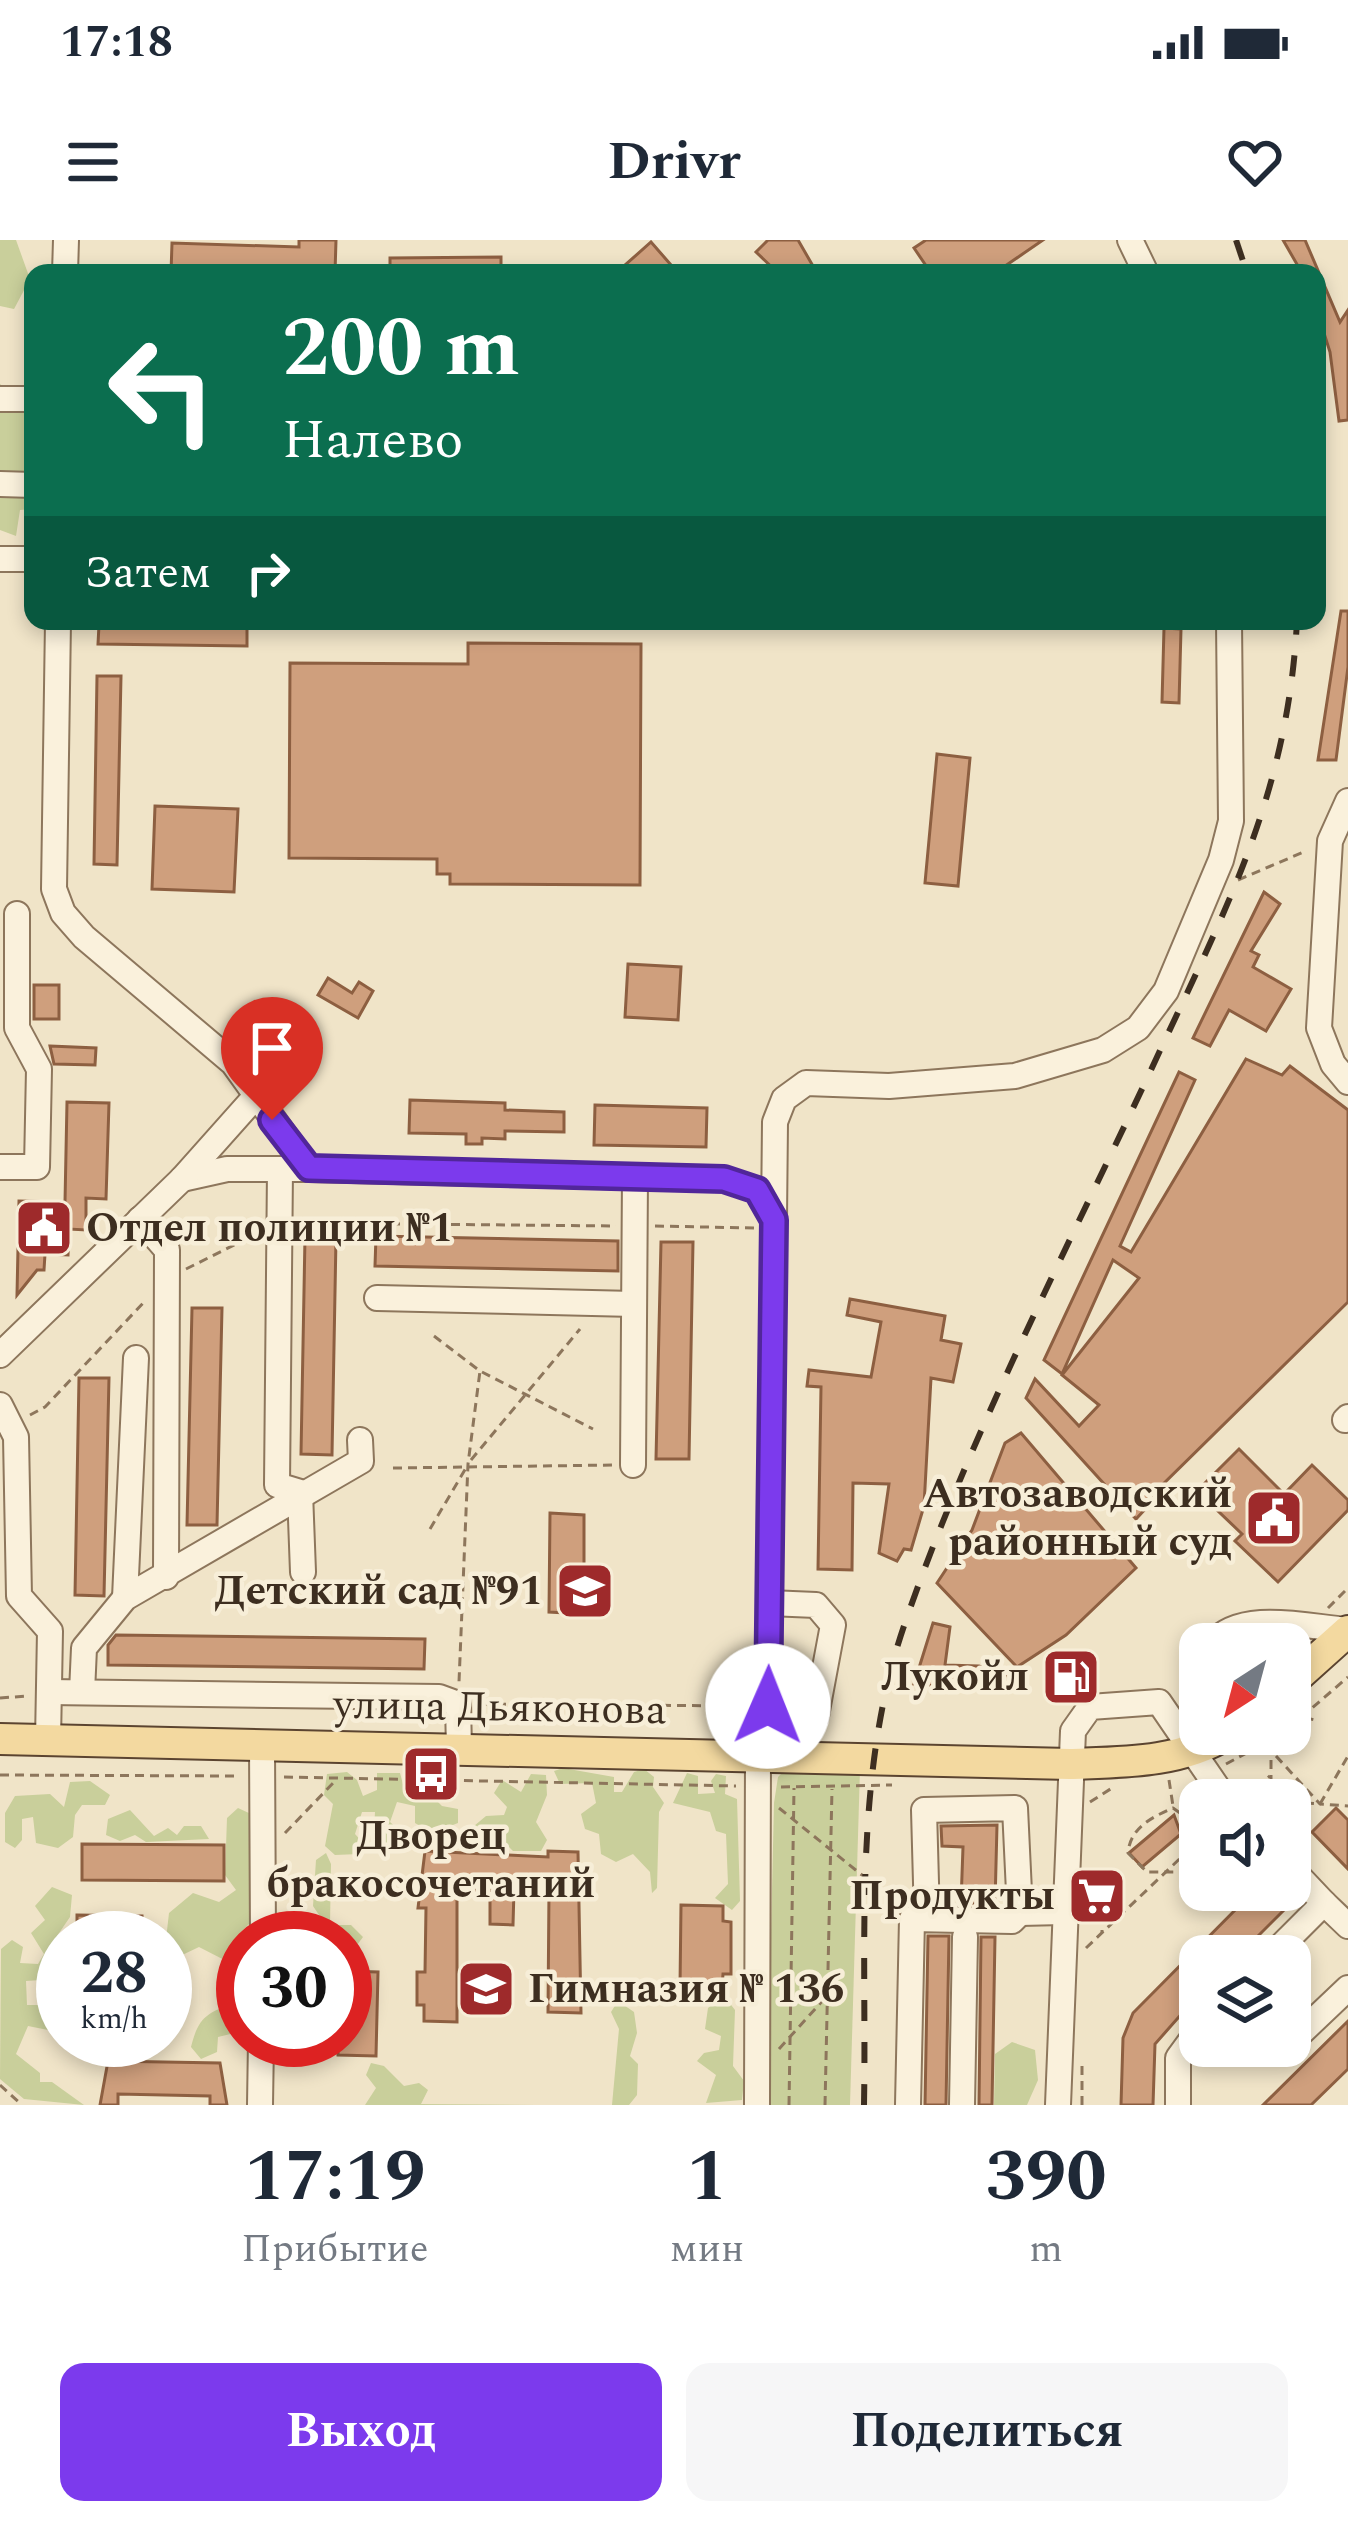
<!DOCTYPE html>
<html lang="ru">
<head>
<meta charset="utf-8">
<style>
  :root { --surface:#fff; --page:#f6f6f7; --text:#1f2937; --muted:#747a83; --accent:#7c3aed }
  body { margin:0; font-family:Spectral,serif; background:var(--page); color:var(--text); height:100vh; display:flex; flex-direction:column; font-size:45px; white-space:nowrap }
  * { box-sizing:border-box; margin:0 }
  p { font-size:39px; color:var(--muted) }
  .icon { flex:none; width:66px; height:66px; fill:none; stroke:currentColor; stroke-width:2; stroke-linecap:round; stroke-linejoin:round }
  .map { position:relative; height:1865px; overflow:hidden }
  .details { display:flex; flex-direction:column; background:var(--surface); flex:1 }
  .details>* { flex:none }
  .guide { position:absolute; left:24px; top:24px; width:1302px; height:366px; border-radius:24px; box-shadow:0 6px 18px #0003; background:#0b6e4f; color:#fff; overflow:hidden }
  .needle { width:78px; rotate:216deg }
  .tools { position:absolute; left:1179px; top:1383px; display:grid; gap:24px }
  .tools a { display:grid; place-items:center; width:132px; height:132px; border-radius:24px; background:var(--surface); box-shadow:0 6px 18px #0003; font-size:60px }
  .speed { position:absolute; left:36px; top:1671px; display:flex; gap:24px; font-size:60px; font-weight:700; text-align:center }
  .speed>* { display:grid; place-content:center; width:156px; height:156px; border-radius:50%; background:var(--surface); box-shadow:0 6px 18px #0003; line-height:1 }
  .speed small { font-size:30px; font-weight:400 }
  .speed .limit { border:18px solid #d22; background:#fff; color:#111 }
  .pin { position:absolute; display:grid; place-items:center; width:102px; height:102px; color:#fff; margin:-123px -51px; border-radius:50% 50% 50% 0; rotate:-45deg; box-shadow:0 0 12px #0007 }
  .pin .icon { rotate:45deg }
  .me { position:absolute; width:132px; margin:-66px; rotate:1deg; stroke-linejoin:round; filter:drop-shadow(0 0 9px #0008) }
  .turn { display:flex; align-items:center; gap:42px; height:252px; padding:0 60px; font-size:54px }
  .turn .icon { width:156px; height:156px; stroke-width:2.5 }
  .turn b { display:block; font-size:84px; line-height:102px }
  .then { display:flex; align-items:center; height:114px; padding:0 60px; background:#0003; gap:24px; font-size:45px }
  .eta { display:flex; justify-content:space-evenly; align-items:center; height:204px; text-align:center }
  .eta b { font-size:72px; font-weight:700; line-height:84px }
  .primary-button { display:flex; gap:24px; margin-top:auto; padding:24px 60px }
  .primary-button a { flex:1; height:138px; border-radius:24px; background:var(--accent); color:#fff; font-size:48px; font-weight:700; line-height:138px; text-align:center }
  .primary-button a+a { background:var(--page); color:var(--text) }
  .status { display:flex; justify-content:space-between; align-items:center; height:84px; padding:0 60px; background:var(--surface); direction:ltr }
  .status svg { height:33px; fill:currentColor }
  header { display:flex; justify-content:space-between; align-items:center; height:156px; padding:0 60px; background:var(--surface); font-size:54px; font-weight:700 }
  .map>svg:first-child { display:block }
  .green { fill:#c9cf9b }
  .building { fill:#cf9f7d; stroke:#8d5f41; stroke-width:3 }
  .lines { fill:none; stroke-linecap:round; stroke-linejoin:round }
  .minor-casing { stroke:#8d765c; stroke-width:28 }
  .major-casing { stroke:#5b4430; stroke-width:34 }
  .path { stroke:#8d765c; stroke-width:3; stroke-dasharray:9 6; stroke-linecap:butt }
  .minor { stroke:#faf1dc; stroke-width:24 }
  .major { stroke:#f3d9a0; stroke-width:30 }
  .rail { stroke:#3d2e20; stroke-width:6; stroke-dasharray:21 21; stroke-linecap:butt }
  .route-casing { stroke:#51269a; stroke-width:30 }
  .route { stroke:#7c3aed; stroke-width:21 }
  .labels { text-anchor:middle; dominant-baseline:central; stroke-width:9; stroke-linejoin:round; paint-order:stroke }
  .poi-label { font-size:42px; font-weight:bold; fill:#3d2e20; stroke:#f7eed8; text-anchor:end }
  .street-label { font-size:42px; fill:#3d2e20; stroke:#f7eed8 }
</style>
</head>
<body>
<div class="status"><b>17:18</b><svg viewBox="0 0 49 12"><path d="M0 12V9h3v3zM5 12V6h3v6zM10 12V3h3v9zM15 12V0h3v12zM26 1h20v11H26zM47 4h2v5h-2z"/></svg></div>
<header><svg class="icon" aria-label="menu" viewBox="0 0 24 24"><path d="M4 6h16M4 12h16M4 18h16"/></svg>Drivr<svg class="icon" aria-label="heart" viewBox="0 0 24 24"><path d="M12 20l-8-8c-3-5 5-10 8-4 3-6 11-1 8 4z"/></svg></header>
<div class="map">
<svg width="1348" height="1865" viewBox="0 0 1348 1865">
  <rect width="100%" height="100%" fill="#f0e4c8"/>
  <g class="green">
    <polygon points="0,0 16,0 30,39 14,69 0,66"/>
    <polygon points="0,144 33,172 33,269 20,270 16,296 0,290"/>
    <polygon points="563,1528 614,1537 614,1552 622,1552 634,1532 644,1529 654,1537 653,1547 664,1563 659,1572 657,1648 652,1653 650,1632 633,1614 616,1622 601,1614 599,1594 585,1589 581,1574 596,1563 592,1543 560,1544 554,1531"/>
    <polygon points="786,1529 860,1529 850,1865 767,1865 774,1563 778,1537"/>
    <polygon points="347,1532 357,1540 363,1556 377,1550 377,1533 400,1533 405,1552 427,1551 442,1566 458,1569 458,1583 432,1593 415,1583 415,1566 397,1562 390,1582 404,1595 397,1611 387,1609 374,1589 375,1572 362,1572 355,1594 366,1606 359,1614 335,1615 325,1606 333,1564 324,1555 327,1534"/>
    <polygon points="687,1533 698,1536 698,1554 715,1553 711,1541 716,1534 726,1536 725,1554 737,1559 740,1661 732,1670 715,1658 728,1644 726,1594 716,1591 710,1572 673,1563"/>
    <polygon points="531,1534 546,1535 547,1555 536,1582 547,1600 541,1611 513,1611 497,1595 484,1604 470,1601 468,1591 486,1576 504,1575 507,1567 494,1553 502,1540 521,1552"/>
    <polygon points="90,1541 110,1555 105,1565 82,1565 75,1575 73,1597 58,1608 36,1603 33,1577 22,1579 22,1600 15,1608 5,1602 5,1573 15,1556 50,1554 64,1567 70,1542"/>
    <polygon points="238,1568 251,1574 252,1681 240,1693 243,1722 238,1727 199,1707 178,1717 165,1708 169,1673 193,1653 219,1662 236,1650 225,1635 227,1578"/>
    <polygon points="130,1570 154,1596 168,1588 177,1595 184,1586 201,1586 209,1599 146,1602 135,1595 120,1601 106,1595 108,1579"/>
    <polygon points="326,1613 331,1624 330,1685 351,1685 363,1697 354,1709 345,1710 345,1698 322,1698 317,1692 321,1678 313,1666 316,1620"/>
    <polygon points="52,1647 72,1655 70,1677 57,1696 63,1721 56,1739 26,1741 27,1765 63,1765 63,1793 28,1786 16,1814 40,1833 40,1842 52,1842 84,1865 24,1859 0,1839 1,1709 12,1700 23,1707 20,1723 38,1724 44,1714 31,1693 45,1680 35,1666"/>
    <path d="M 243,1737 L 243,1791 L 218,1797 L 217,1812 L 201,1819 L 191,1807 C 198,1779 206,1772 234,1764 L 237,1740 Z"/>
    <polygon points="618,1761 634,1772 637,1793 630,1816 638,1824 637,1855 629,1865 612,1865 619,1789 611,1772"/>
    <polygon points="717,1761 728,1761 735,1770 733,1826 744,1841 742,1860 706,1863 716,1835 697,1821 704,1813 719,1810 721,1796 705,1789 708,1768"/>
    <polygon points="1012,1802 1035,1810 1038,1840 1027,1865 994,1865 995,1814"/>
    <polygon points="371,1823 384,1826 404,1846 419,1843 428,1850 421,1864 536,1865 365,1865 376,1848 366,1835"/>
  </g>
  <g class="building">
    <polygon points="299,0 336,0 335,33 171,33 172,3 299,7"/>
    <polygon points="768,0 798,0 817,33 778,33 756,12"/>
    <polygon points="926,0 1043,0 995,33 931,33 914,8"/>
    <polygon points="1283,0 1305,0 1340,82 1348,70 1348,180 1339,181 1330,112 1317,71 1317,33 1302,33"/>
    <polygon points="651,2 678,33 630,33 624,26"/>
    <polygon points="501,17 501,33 390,33 390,18"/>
    <polygon points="1341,371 1348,371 1348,427 1336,520 1318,520"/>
    <polygon points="99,385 247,387 247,406 98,404"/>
    <polygon points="1164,388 1181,389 1179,463 1162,462"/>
    <polygon points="468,403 641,404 640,645 450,644 450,634 437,634 437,619 289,618 290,423 468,424"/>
    <polygon points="97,436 121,436 117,625 94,624"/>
    <polygon points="937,514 970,518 958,646 925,643"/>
    <polygon points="155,566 238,569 234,652 152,649"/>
    <polygon points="1264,652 1280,664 1251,711 1259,715 1253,727 1291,749 1266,791 1229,770 1210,806 1193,798"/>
    <polygon points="628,724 681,727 678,780 625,777"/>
    <polygon points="328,738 352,753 359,742 373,751 358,778 318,755"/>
    <rect x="34" y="745" width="25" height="34"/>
    <polygon points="50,806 96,808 95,825 54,824"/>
    <polygon points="1246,819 1282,835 1290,826 1348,870 1348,1062 1148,1259 1151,1263 1136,1279 1026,1158 1035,1139 1079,1186 1099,1165 1062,1135 1139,1038 1113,1020 1062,1134 1044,1120 1179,832 1195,840 1120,1006 1131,1012"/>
    <polygon points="410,860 505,863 505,870 564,872 564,892 505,891 505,899 482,898 482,904 466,904 466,894 409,893"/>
    <polygon points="67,862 109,863 106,959 86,958 86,990 69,989 68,1015 45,1014 44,1030 37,1030 17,1055 19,961 65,962"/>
    <polygon points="595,865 707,868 706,907 594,905"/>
    <polygon points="376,996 618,1001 618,1031 375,1026"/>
    <polygon points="305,997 336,998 332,1215 301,1214"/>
    <polygon points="661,1002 693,1002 689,1219 656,1219"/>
    <polygon points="850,1059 945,1076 941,1100 961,1104 953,1142 931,1138 924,1266 911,1310 904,1309 897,1321 879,1313 889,1244 853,1243 852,1330 818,1329 821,1147 807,1146 809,1130 871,1137 881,1082 847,1075"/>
    <polygon points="192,1068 222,1068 217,1285 187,1285"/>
    <polygon points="79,1138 109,1138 104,1356 75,1355"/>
    <polygon points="1021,1193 1136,1328 1066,1395 1017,1427 937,1343 972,1290 1005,1203"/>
    <polygon points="1239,1209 1284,1254 1312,1225 1348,1260 1348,1270 1278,1342 1235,1301 1242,1294 1217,1270 1223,1265 1203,1245"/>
    <polygon points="550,1273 584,1275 584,1374 549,1372"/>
    <polygon points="933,1383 950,1387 945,1425 979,1426 1005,1436 999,1452 914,1444"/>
    <polygon points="116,1395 425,1399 424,1429 108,1425 108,1405"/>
    <polygon points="1336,1568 1348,1580 1348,1629 1312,1592"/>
    <polygon points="1174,1575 1181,1594 1142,1627 1129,1613"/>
    <polygon points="997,1585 995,1664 961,1663 963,1607 942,1606 941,1586"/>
    <polygon points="82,1604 224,1605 224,1641 82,1640"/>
    <polygon points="425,1611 548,1617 548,1611 578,1612 581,1773 548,1772 549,1650 514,1650 513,1685 490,1684 490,1650 457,1650 457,1782 424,1781 424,1765 417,1765 417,1732 425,1732 426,1668 418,1668"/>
    <polygon points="1255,1650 1280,1650 1292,1662 1238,1716 1200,1716 1200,1753 1155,1804 1153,1865 1121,1865 1123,1798 1133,1773"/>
    <polygon points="681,1665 723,1666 723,1681 731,1682 731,1734 723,1734 722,1748 680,1747"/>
    <polygon points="77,1675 142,1676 142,1698 77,1698"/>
    <polygon points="928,1696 949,1696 946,1865 925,1865"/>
    <polygon points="981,1697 995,1697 992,1865 979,1865"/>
    <polygon points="345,1731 378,1732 376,1816 338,1815 338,1800 345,1800"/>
    <polygon points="1348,1781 1348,1829 1311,1865 1263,1865"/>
    <polygon points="108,1821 220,1823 227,1865 210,1865 210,1856 118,1854 118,1865 100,1865"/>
  </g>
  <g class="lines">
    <defs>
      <g id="minor">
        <polyline points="1130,0 1146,33"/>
        <polyline points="65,33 66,0"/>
        <polyline points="0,159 33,159"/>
        <polyline points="0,244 33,245"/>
        <polyline points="0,319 33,319"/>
        <polyline points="58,381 54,649 63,673 84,697 233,823 309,929"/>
        <polyline points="1348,561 1330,601 1319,788 1333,824 1348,842"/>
        <polyline points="0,927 37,927 39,829 17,788 17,674"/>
        <polyline points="280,929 277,1245 300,1252 303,1332"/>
        <polyline points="182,939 227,929 309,929 724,939 757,950 774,980 768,1466 758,1514 757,1865"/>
        <polyline points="774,978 775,882 784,859 806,843 889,846 1015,836 1103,810 1138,788 1166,751 1221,620 1231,581 1229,381"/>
        <polyline points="140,979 167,1010 166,1337"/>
        <polyline points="377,1058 634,1064"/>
        <polyline points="0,1115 182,939 255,857"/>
        <polyline points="0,1165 16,1197 19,1356 50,1391 48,1500"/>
        <polyline points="1345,1180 1348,1177"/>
        <polyline points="633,1225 635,937"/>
        <polyline points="125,1358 136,1118"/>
        <path d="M 1212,1404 C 1241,1369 1307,1387 1348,1390"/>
        <polyline points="49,1452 439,1457 458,1464 459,1509"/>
        <polyline points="82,1452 84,1408 125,1358 361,1221 360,1200"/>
        <polyline points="262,1505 263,1698"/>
        <polyline points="758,1514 816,1476 833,1385 816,1365 769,1363"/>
        <polyline points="1194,1584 1200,1578"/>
        <polyline points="1324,1663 1348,1686"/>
        <polyline points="927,1679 924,1570 1015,1568 1020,1673 1063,1672"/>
        <polyline points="1271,1716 1324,1663 1290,1627"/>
        <polyline points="1290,1803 1348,1748"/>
        <polyline points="260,1865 261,1800"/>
        <polyline points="908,1865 912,1679 1012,1681 1020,1673"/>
        <polyline points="962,1865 965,1697"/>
        <polyline points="1058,1865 1073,1491 1090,1467 1159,1462 1226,1560"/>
        <polyline points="1178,1865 1178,1818 1200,1788"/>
      </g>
      <g id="major">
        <polyline points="1290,1443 1348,1391"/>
        <path d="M 0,1499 L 1070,1524 C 1123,1522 1180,1523 1227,1494"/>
      </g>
    </defs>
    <use href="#minor" class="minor-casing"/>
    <use href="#major" class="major-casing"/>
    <g class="path">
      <polyline points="1238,640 1306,611"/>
      <polyline points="301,983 616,986"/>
      <polyline points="655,986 754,988"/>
      <polyline points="186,1029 258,993"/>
      <polyline points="434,1096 480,1131 468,1224 459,1442"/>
      <polyline points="482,1132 593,1189"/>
      <polyline points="30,1175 45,1167 146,1060"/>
      <polyline points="471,1220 580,1089"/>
      <polyline points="393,1228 613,1225"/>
      <polyline points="430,1289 466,1228"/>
      <polyline points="1328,1368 1348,1348"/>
      <polyline points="0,1458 28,1456"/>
      <polyline points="482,1464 748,1466"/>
      <polyline points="1290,1474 1319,1481"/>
      <polyline points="1290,1487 1348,1437"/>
      <polyline points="1283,1512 1285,1494"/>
      <polyline points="1276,1516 1320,1564 1348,1566"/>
      <polyline points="1271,1520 1271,1560"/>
      <polyline points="1226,1524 1282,1494"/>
      <polyline points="0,1535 238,1536"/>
      <polyline points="284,1537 736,1546"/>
      <polyline points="1169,1540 1173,1566"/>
      <polyline points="781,1547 892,1545"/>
      <polyline points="1245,1557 1270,1536"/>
      <polyline points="1090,1562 1112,1548"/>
      <polyline points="1290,1562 1320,1564 1348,1516"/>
      <polyline points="779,1568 878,1648"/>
      <path d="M 1180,1573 L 1173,1568 C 1152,1577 1130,1588 1128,1613 L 1147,1632 L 1200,1632"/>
      <polyline points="285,1593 337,1539"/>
      <polyline points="1089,1673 1102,1673 1102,1692"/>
      <polyline points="1086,1708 1192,1607"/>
      <polyline points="779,1809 825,1758"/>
      <polyline points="0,1845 22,1865"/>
      <polyline points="789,1865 794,1548"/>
      <polyline points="825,1865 832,1549"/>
      <polyline points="1082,1865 1082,1825"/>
    </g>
    <use href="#minor" class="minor"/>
    <use href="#major" class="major"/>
    <g class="rail">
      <polyline points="1236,0 1247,33"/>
      <path d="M 864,1865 C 867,1705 852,1533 906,1380 C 973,1187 1071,1002 1157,817 C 1228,665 1288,552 1297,381"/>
    </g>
  </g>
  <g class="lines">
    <defs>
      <polyline id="route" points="272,880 309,928 724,939 757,950 774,980 768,1466"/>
    </defs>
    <use href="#route" class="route-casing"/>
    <use href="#route" class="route"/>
  </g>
  <defs>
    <symbol id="civic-square" viewBox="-11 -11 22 22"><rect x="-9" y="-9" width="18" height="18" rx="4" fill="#9e2a2b" stroke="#f7eed8"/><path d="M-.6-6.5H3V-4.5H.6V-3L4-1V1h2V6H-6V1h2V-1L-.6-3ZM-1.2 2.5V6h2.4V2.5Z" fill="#fff"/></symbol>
    <symbol id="school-square" viewBox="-11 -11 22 22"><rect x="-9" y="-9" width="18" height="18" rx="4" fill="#9e2a2b" stroke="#f7eed8"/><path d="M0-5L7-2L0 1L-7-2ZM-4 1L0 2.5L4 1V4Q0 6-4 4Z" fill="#fff"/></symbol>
    <symbol id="fuel-square" viewBox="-11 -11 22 22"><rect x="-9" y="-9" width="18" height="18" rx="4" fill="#9e2a2b" stroke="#f7eed8"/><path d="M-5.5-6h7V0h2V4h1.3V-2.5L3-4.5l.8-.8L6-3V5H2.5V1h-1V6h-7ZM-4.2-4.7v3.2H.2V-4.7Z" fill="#fff"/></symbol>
    <symbol id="bus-square" viewBox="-11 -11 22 22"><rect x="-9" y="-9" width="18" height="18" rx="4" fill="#9e2a2b" stroke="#f7eed8"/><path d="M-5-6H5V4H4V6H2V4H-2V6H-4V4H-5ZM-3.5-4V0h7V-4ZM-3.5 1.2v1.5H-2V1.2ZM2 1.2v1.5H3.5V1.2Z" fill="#fff"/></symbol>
    <symbol id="supermarket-square" viewBox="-11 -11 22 22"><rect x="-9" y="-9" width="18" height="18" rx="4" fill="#9e2a2b" stroke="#f7eed8"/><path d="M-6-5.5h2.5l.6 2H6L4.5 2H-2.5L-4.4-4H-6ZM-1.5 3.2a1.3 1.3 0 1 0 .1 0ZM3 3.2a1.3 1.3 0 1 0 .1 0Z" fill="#fff"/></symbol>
  </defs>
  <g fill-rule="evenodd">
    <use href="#civic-square" x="11" y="955" width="66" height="66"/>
    <use href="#civic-square" x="1241" y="1245" width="66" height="66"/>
    <use href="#school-square" x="552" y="1318" width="66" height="66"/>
    <use href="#fuel-square" x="1038" y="1404" width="66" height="66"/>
    <use href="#bus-square" x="398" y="1501" width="66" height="66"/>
    <use href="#supermarket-square" x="1064" y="1623" width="66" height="66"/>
    <use href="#school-square" x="453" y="1716" width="66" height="66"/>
  </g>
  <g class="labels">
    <g class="poi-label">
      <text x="86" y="988" text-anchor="start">Отдел полиции №1</text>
      <text x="1232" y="1254">Автозаводский<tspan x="1232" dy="48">районный суд</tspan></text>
      <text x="543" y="1351">Детский сад №91</text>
      <text x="1029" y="1437">Лукойл</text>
      <text x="431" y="1596" text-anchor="middle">Дворец<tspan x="431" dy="48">бракосочетаний</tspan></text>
      <text x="1055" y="1656">Продукты</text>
      <text x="528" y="1749" text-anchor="start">Гимназия № 136</text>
    </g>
    <g class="street-label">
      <text transform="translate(500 1468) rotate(1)">улица Дьяконова</text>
    </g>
  </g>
</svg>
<div class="tools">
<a><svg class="needle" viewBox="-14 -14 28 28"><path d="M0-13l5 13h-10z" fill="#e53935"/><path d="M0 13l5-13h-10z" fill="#747a83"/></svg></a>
<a><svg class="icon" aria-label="sound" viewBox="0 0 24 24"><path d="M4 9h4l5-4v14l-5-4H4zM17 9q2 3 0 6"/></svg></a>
<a><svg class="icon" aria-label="layers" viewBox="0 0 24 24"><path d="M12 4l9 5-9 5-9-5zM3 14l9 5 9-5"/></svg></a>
</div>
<div class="speed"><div>28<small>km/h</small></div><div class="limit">30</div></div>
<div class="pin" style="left:272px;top:880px;background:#d93025"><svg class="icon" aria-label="arrive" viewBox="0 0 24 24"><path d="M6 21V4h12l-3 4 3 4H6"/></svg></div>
<svg class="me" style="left:768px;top:1466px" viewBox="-20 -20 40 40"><circle r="19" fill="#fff"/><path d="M0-13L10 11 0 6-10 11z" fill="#7c3aed"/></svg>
<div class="guide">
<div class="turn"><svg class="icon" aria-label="left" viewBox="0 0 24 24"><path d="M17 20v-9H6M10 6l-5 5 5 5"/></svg><div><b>200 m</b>Налево</div></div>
<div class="then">Затем<svg class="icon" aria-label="right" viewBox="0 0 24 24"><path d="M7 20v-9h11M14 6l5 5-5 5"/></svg></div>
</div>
</div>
<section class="details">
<div class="eta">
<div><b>17:19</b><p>Прибытие</p></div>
<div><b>1</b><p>мин</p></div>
<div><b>390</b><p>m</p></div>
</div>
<div class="primary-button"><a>Выход</a><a>Поделиться</a></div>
</section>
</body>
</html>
